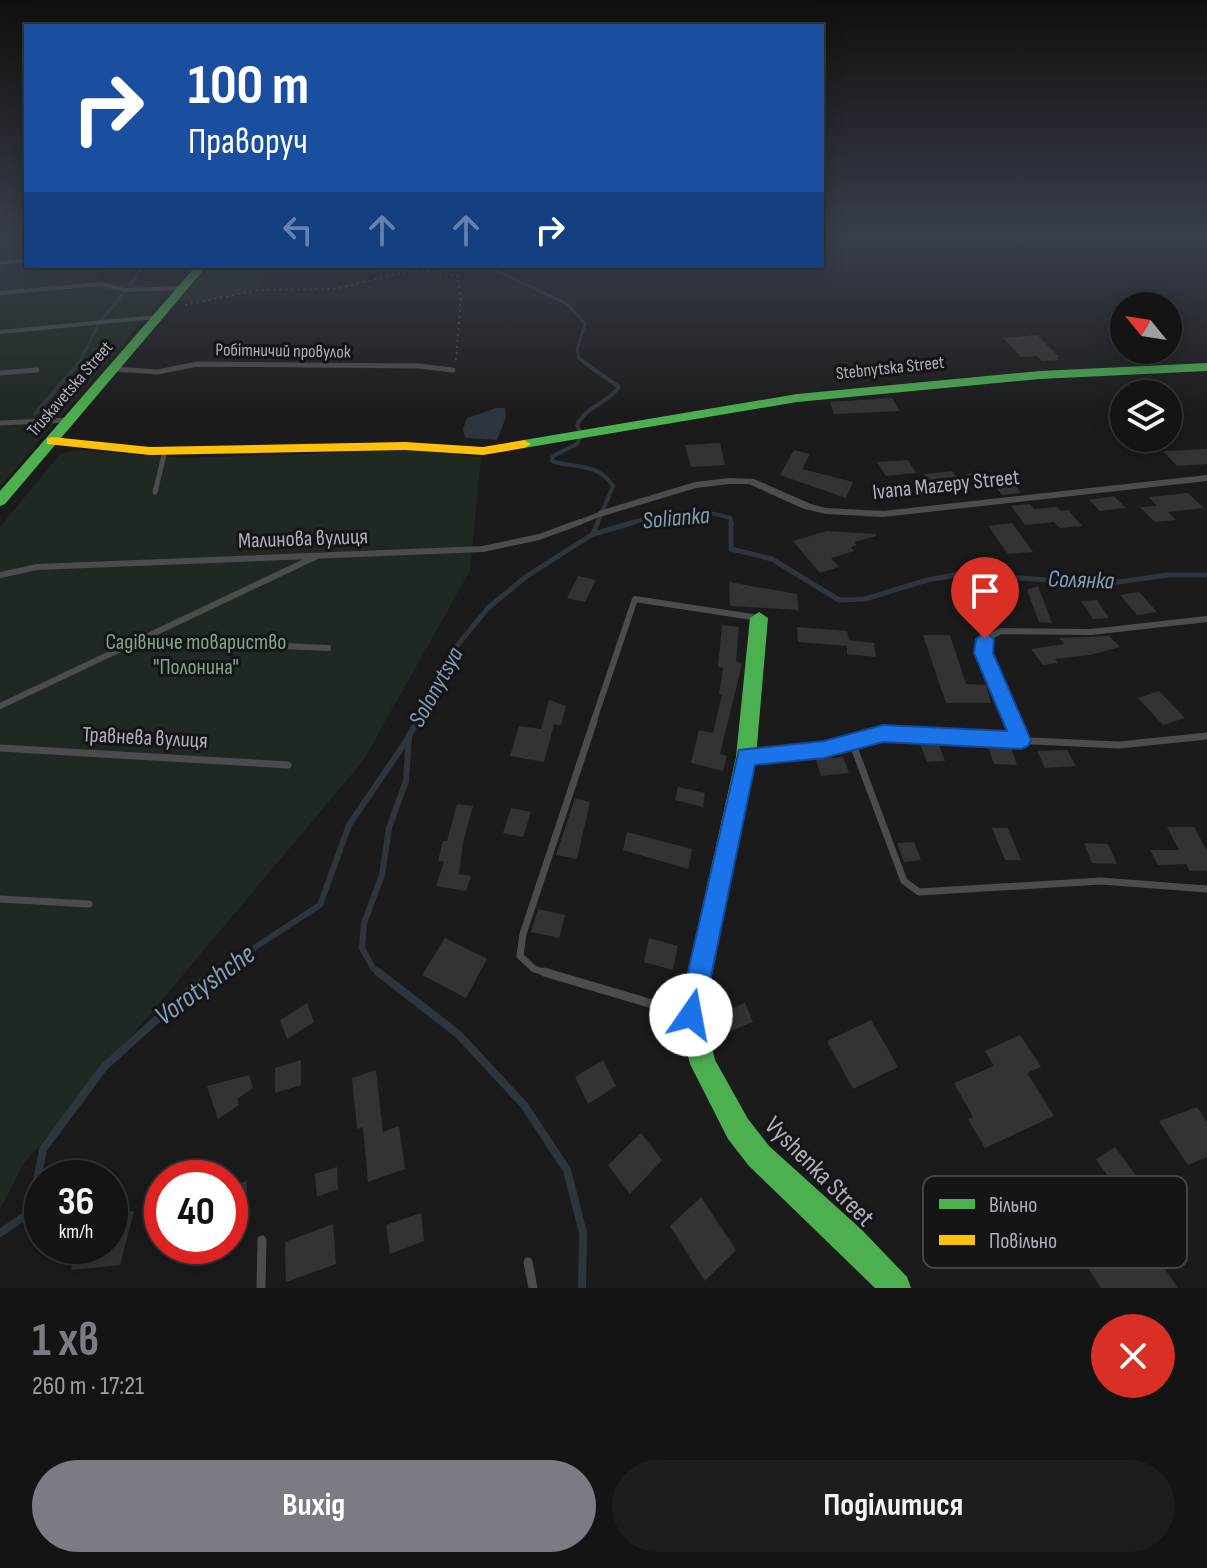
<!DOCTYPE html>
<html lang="uk">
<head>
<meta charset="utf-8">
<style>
  :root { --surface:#141414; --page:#1d1d1d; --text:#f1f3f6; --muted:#9d9ea0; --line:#333334; --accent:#797c83 }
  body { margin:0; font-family:"Sofia Sans Condensed",sans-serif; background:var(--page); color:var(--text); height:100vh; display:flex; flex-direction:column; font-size:30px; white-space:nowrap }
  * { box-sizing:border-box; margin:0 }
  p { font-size:26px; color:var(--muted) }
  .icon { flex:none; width:44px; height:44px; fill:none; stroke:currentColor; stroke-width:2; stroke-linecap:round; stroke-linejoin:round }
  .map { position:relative; height:1288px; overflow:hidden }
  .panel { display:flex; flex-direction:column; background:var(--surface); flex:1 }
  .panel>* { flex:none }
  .banner { position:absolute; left:24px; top:24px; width:800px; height:244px; border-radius:0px; box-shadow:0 4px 20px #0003,0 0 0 2px var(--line); background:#1a4fa0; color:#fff; overflow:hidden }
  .needle { width:52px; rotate:300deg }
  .fabs { position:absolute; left:1110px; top:292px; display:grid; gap:16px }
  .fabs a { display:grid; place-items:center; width:72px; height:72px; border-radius:50%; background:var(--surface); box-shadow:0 4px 20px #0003,0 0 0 2px var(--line); font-size:40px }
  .speed { position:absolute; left:24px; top:1160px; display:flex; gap:16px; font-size:40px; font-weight:700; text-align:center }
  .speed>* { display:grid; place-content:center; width:104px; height:104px; border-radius:50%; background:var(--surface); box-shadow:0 4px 20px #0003,0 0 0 2px var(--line); line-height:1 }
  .speed small { font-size:20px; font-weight:400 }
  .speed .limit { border:12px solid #d22; background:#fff; color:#111 }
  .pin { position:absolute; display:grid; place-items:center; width:68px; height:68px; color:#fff; margin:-82px -34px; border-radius:50% 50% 50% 0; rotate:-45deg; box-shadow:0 0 8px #0007 }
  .pin .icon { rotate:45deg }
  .me { position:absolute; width:88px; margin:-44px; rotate:12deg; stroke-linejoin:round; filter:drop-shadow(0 0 6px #0008) }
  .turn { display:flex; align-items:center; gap:28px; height:168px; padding:0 32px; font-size:36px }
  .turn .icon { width:104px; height:104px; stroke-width:2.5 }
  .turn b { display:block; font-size:56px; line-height:68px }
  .lanes { display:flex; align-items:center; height:76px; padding:0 32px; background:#0003; justify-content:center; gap:40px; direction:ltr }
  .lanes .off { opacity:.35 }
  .round { display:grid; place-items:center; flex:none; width:84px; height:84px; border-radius:42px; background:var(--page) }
  .summary { display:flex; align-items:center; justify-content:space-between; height:136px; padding:0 32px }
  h1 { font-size:48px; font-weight:700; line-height:60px; color:var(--accent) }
  .cta { display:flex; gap:16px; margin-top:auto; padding:16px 32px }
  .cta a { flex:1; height:92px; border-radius:48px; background:var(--accent); color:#fff; font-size:32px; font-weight:700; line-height:92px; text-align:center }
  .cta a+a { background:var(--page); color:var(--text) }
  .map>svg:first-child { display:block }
  .built { fill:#252527 }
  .green { fill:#202822 }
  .water { fill:#2d353d }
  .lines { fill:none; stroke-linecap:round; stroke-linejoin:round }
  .stream-far4 { stroke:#2d353d; stroke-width:3 }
  .stream-far3 { stroke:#2d353d; stroke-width:4 }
  .stream-far2 { stroke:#2d353d; stroke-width:5 }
  .stream-far1 { stroke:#2d353d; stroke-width:6 }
  .stream { stroke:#2d353d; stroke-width:8 }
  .building { fill:#333 }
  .path { stroke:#4c4d50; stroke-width:2; stroke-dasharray:2 4; stroke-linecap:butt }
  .lane-far4 { stroke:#4b4c4e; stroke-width:4 }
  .lane-far3 { stroke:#4b4c4e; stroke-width:5 }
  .lane-far2 { stroke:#4b4c4e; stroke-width:6 }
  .lane-far1 { stroke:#4b4c4e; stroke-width:7 }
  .lane { stroke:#4b4c4e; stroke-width:9 }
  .street { fill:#4b4c4e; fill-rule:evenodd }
  .fast { fill:#4caf50; fill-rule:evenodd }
  .slow { fill:#ffc107; fill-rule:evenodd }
  .route { fill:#1a73e8; stroke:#114b97; stroke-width:2 }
  .labels { text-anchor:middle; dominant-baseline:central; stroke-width:6; stroke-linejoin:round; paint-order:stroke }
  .far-street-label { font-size:18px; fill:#acb0bb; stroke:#151517 }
  .street-label { font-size:22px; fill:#acb0bb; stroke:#151517 }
  .park-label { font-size:22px; fill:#84a686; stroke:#151517 }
  .water-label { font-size:24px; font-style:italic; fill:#849db6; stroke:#151517 }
  .near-street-label { font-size:26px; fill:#acb0bb; stroke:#151517 }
  .near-water-label { font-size:28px; font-style:italic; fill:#849db6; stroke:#151517 }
  .key { fill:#151517; stroke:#424448; stroke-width:2 }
  .key-label { font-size:22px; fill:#acb0bb }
</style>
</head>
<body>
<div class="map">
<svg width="1207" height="1288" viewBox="0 0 1207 1288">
  <rect width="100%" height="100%" fill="#1b1b1b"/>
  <polygon class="built" points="215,266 443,266 441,269 205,279"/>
  <g class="green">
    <polygon points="0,237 26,237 26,266 104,266 95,281 173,286 0,487"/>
    <polygon points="208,266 217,266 216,270 239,275 267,275 255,289 203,302 178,301"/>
    <polygon points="75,450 183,458 415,450 481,457 470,571 363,761 23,1165 0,1209 0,527 60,454"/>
  </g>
  <polygon class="water" points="496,408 505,408 506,417 497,440 465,438 463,429 467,418"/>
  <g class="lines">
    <g class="stream-far4">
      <polyline points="487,266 567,304 585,324 577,350 579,358 588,365"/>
      <polyline points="130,286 143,266"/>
      <polyline points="100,322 125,292"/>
      <polyline points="78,365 97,327"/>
    </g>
    <g class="stream-far3">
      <path d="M 585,363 L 619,387 C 607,404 586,406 577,425 L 581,435 L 577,444 L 553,456 L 552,461 C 576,469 597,462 613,486 L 597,524"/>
      <polyline points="35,414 79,363"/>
      <path d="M 627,524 C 661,514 696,506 730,518 L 732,524"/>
    </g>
    <g class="stream-far2">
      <polyline points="731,522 731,549 772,559 839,600 865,599 927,580 961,574 1104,584 1168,575 1207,575"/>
      <polyline points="594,534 635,522"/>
      <polyline points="416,723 452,652 488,608 527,576 593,534 598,522"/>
    </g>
    <g class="stream-far1">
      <polyline points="214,974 320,905 349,825 409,737"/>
      <polyline points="381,974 373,968 362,948 364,923 382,875 389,828 406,781 409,736 417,721"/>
    </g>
    <g class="stream">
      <polyline points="378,972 458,1034 524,1105 567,1170 583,1233 582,1288"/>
      <polyline points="0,1233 31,1212 43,1149 104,1067 188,991 217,972"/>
    </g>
  </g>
  <g class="building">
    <polygon points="1037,335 1059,357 1056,357 1059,360 1042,361 1037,356 1021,357 1003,338"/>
    <polygon points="892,398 900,411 834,414 830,402"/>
    <polygon points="720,443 725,465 691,467 685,445"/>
    <polygon points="1207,449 1207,464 1177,466 1163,451"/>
    <polygon points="794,450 810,454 802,469 853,482 846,498 780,475"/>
    <polygon points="908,460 916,473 886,476 877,462"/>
    <polygon points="952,471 961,482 932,485 924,474"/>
    <polygon points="988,472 990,476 1007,474 1021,493 1002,495 995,485 976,487 966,474"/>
    <polygon points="1188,493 1204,508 1168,512 1176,520 1155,522 1140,507 1157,506 1149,497"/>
    <polygon points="1114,496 1126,508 1100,511 1089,500"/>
    <polygon points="1030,504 1034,509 1057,507 1061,511 1068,510 1082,526 1060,528 1054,522 1025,525 1011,506"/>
    <polygon points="1012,523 1033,552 1008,554 988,526"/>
    <polygon points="827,531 876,534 876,536 854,542 857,545 851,547 854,551 831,558 839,567 820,573 793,541"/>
    <polygon points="578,576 596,580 585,602 567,598"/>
    <polygon points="729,582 797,594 799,610 730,606"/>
    <polygon points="1038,586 1052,623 1039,622 1027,590"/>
    <polygon points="1139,592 1142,595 1157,612 1137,615 1120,595"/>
    <polygon points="1097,600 1109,618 1093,619 1081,601"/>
    <polygon points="722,625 739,627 736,661 742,664 720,754 727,756 723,771 691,763 699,730 713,733 722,695 719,694 723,668 718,667"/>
    <polygon points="797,627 847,631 849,640 874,643 876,657 847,654 847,646 798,642"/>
    <polygon points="923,635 950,635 966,684 986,685 991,703 946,703"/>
    <polygon points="1109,636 1120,647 1090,655 1055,659 1058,663 1043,665 1031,649 1064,644 1059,638"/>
    <polygon points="1159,691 1185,718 1163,725 1138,698"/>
    <polygon points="549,700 566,706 561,725 554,724 544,762 510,756 519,726 541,729"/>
    <polygon points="938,743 945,761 927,762 920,744"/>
    <polygon points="988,747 1011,748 1017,765 994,764"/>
    <polygon points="1067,750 1076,766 1045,768 1037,751"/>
    <polygon points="830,755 832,758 843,757 849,773 821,776 815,757"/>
    <polygon points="678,787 705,793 703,807 675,800"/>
    <polygon points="575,798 590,802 577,859 556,855"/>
    <polygon points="457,804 473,806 463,842 459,874 471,876 466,891 436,886 444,862 438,861 443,841 447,841"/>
    <polygon points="511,808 531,812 523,837 503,833"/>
    <polygon points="1167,827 1194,827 1207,851 1207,871 1190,871 1186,864 1158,865 1150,850 1179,850"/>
    <polygon points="992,828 1008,828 1021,860 1005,860"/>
    <polygon points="627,832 692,849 688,869 623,850"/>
    <polygon points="914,842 921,860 904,862 897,843"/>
    <polygon points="1084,843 1108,844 1117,864 1092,863"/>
    <polygon points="538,909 565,915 559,938 531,932"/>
    <polygon points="445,938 487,959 466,998 422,975"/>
    <polygon points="649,938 678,946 673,970 644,962"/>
    <polygon points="307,1003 314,1022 287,1039 280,1020"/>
    <polygon points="745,1003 753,1022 728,1032 720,1013"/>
    <polygon points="871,1020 898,1067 853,1089 827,1041"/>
    <polygon points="1020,1035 1041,1067 1027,1073 1054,1116 985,1148 968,1119 973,1117 954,1083 994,1066 985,1051"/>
    <polygon points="301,1060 301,1085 275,1093 275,1068"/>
    <polygon points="603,1060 616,1086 588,1104 575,1077"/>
    <polygon points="376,1070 383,1132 399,1126 405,1169 368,1182 363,1127 357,1129 352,1078"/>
    <polygon points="249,1075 253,1088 237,1099 239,1105 218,1119 207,1086"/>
    <polygon points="1197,1107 1207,1122 1207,1157 1188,1165 1159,1121"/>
    <polygon points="641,1133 662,1160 630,1194 608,1165"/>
    <polygon points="1115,1147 1148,1192 1128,1205 1096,1159"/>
    <polygon points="337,1167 338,1189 317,1197 315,1174"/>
    <polygon points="247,1181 246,1218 230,1224 230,1187"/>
    <polygon points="701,1197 736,1250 705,1281 670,1226"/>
    <polygon points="134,1211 120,1265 71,1270 78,1246 110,1246 110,1213"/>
    <polygon points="421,1213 424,1241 390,1254 386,1225"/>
    <polygon points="333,1224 336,1264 286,1282 285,1242"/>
    <polygon points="1121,1231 1129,1244 1142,1236 1178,1288 1101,1288 1080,1256"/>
  </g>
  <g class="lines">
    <g class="path">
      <polyline points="185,305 258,290 335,289 401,273 432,271 457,276"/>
      <polyline points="456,360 461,297 457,278 459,266"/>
    </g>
    <g class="lane-far4">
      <polyline points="0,263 26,260"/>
      <polyline points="0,293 100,284 125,290 183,288"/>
      <polyline points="0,332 156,317"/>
      <polyline points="194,365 261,365"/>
    </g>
    <g class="lane-far3">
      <polyline points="114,369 158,372 197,364 418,366 453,370"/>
      <polyline points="0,373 37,370"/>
      <polyline points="0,423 68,420"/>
      <polyline points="155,492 165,451"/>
      <polyline points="575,524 603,513"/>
    </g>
    <g class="lane-far2">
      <polyline points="0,575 37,567 483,549 539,537 580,522"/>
      <polyline points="143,640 328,648"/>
      <polyline points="0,706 315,557"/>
      <polyline points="593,723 635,599 759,618"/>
      <polyline points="1014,723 984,653 985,639 1001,631 1091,632 1207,619"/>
    </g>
    <g class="lane-far1">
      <polyline points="1013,721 1021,740"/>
      <polyline points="852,742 904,881 919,892 1101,881 1207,889"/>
      <polyline points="0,748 288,765"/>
      <polyline points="750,756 824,750 883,734 1119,745 1207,736"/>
      <polyline points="0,899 89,904"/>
      <polyline points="551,974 534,969 520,956 523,934 594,721"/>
    </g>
    <g class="lane">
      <polyline points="544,972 683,1013"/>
      <polyline points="528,1262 533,1288"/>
      <polyline points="261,1288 262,1240"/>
    </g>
    <polygon class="street" points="1207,475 1207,481 883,517 826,514 804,509 749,484 729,484 696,488 603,516 598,513 599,511 695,482 729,478 754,479 811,504 826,508 883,511"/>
    <g class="fast">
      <polygon points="196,266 207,266 5,504 0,506 0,491"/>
      <polygon points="1207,363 1207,371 1040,379 797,402 524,448 517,444 524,440 797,394 1040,371"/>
      <polygon points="759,612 768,618 756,757 704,1015 715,1060 748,1119 769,1146 862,1230 907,1277 911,1288 875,1288 749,1166 728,1139 690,1064 678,1015 736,757 750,618"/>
    </g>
    <polygon class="slow" points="52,437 150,447 405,442 483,447 524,440 531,444 524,448 483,455 405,450 150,455 47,444 47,438"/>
  </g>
  <linearGradient id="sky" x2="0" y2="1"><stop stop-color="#0f0f0f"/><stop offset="0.57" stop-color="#393f4a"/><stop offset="1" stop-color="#393f4a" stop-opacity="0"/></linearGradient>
  <rect width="1207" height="417" fill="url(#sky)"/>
  <polygon class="route" points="985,632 994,639 993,653 1031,740 1028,746 1021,749 883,742 824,758 755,765 703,1015 700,1024 691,1028 682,1024 678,1015 739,750 824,741 883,725 1007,731 974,653 976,639"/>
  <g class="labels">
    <g class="far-street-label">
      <text transform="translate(283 351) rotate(1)">Робітничий провулок</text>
      <text transform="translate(890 368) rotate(-6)">Stebnytska Street</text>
      <text transform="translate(70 389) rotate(-49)">Truskavetska Street</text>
    </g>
    <g class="street-label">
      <text transform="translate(946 485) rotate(-6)">Ivana Mazepy Street</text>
      <text transform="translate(303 539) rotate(-2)">Малинова вулиця</text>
      <text transform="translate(145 738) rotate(3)">Травнева вулиця</text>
    </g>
    <g class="park-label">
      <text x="196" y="642">Садівниче товариство<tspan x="196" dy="25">"Полонина"</tspan></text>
    </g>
    <g class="water-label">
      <text transform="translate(676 518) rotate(-5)">Solianka</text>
      <text transform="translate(1081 580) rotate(2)">Солянка</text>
      <text transform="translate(436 687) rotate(-61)">Solonytsya</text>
    </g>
    <g class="near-street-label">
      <text transform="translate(819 1172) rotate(45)">Vyshenka Street</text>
    </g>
    <g class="near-water-label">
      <text transform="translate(205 985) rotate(-36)">Vorotyshche</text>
    </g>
  </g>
  <rect x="923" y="1176" width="264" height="92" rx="12" class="key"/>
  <rect x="939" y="1199" width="36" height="10" fill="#4caf50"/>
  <rect x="939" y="1235" width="36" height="10" fill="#ffc107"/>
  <g class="key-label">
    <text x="989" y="1212">Вільно</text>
    <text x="989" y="1248">Повільно</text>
  </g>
</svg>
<div class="fabs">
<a><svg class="needle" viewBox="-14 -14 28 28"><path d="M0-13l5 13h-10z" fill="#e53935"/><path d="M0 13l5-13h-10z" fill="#9d9ea0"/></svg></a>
<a><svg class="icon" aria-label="layers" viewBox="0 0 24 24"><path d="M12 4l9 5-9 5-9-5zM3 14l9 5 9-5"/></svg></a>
</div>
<div class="speed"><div>36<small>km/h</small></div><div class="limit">40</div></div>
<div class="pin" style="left:985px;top:639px;background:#d93025"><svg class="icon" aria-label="arrive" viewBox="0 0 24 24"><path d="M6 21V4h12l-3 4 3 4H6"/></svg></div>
<svg class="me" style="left:691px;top:1015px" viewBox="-20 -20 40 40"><circle r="19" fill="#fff"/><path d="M0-13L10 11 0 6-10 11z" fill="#1a73e8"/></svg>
<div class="banner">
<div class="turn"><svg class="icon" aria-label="right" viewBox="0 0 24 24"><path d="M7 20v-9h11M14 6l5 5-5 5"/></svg><div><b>100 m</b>Праворуч</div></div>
<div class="lanes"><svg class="icon off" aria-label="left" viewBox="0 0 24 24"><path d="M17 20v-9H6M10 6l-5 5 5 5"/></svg><svg class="icon off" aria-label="ahead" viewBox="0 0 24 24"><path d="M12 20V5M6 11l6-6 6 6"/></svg><svg class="icon off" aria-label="ahead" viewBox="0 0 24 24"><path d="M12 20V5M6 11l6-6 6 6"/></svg><svg class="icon" aria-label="right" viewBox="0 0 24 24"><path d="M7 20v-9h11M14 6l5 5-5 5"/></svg></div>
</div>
</div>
<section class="panel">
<div class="summary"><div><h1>1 хв</h1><p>260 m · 17:21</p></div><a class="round" style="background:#d93025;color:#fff"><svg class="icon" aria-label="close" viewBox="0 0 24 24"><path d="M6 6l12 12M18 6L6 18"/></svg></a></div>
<div class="cta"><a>Вихід</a><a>Поділитися</a></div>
</section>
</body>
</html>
